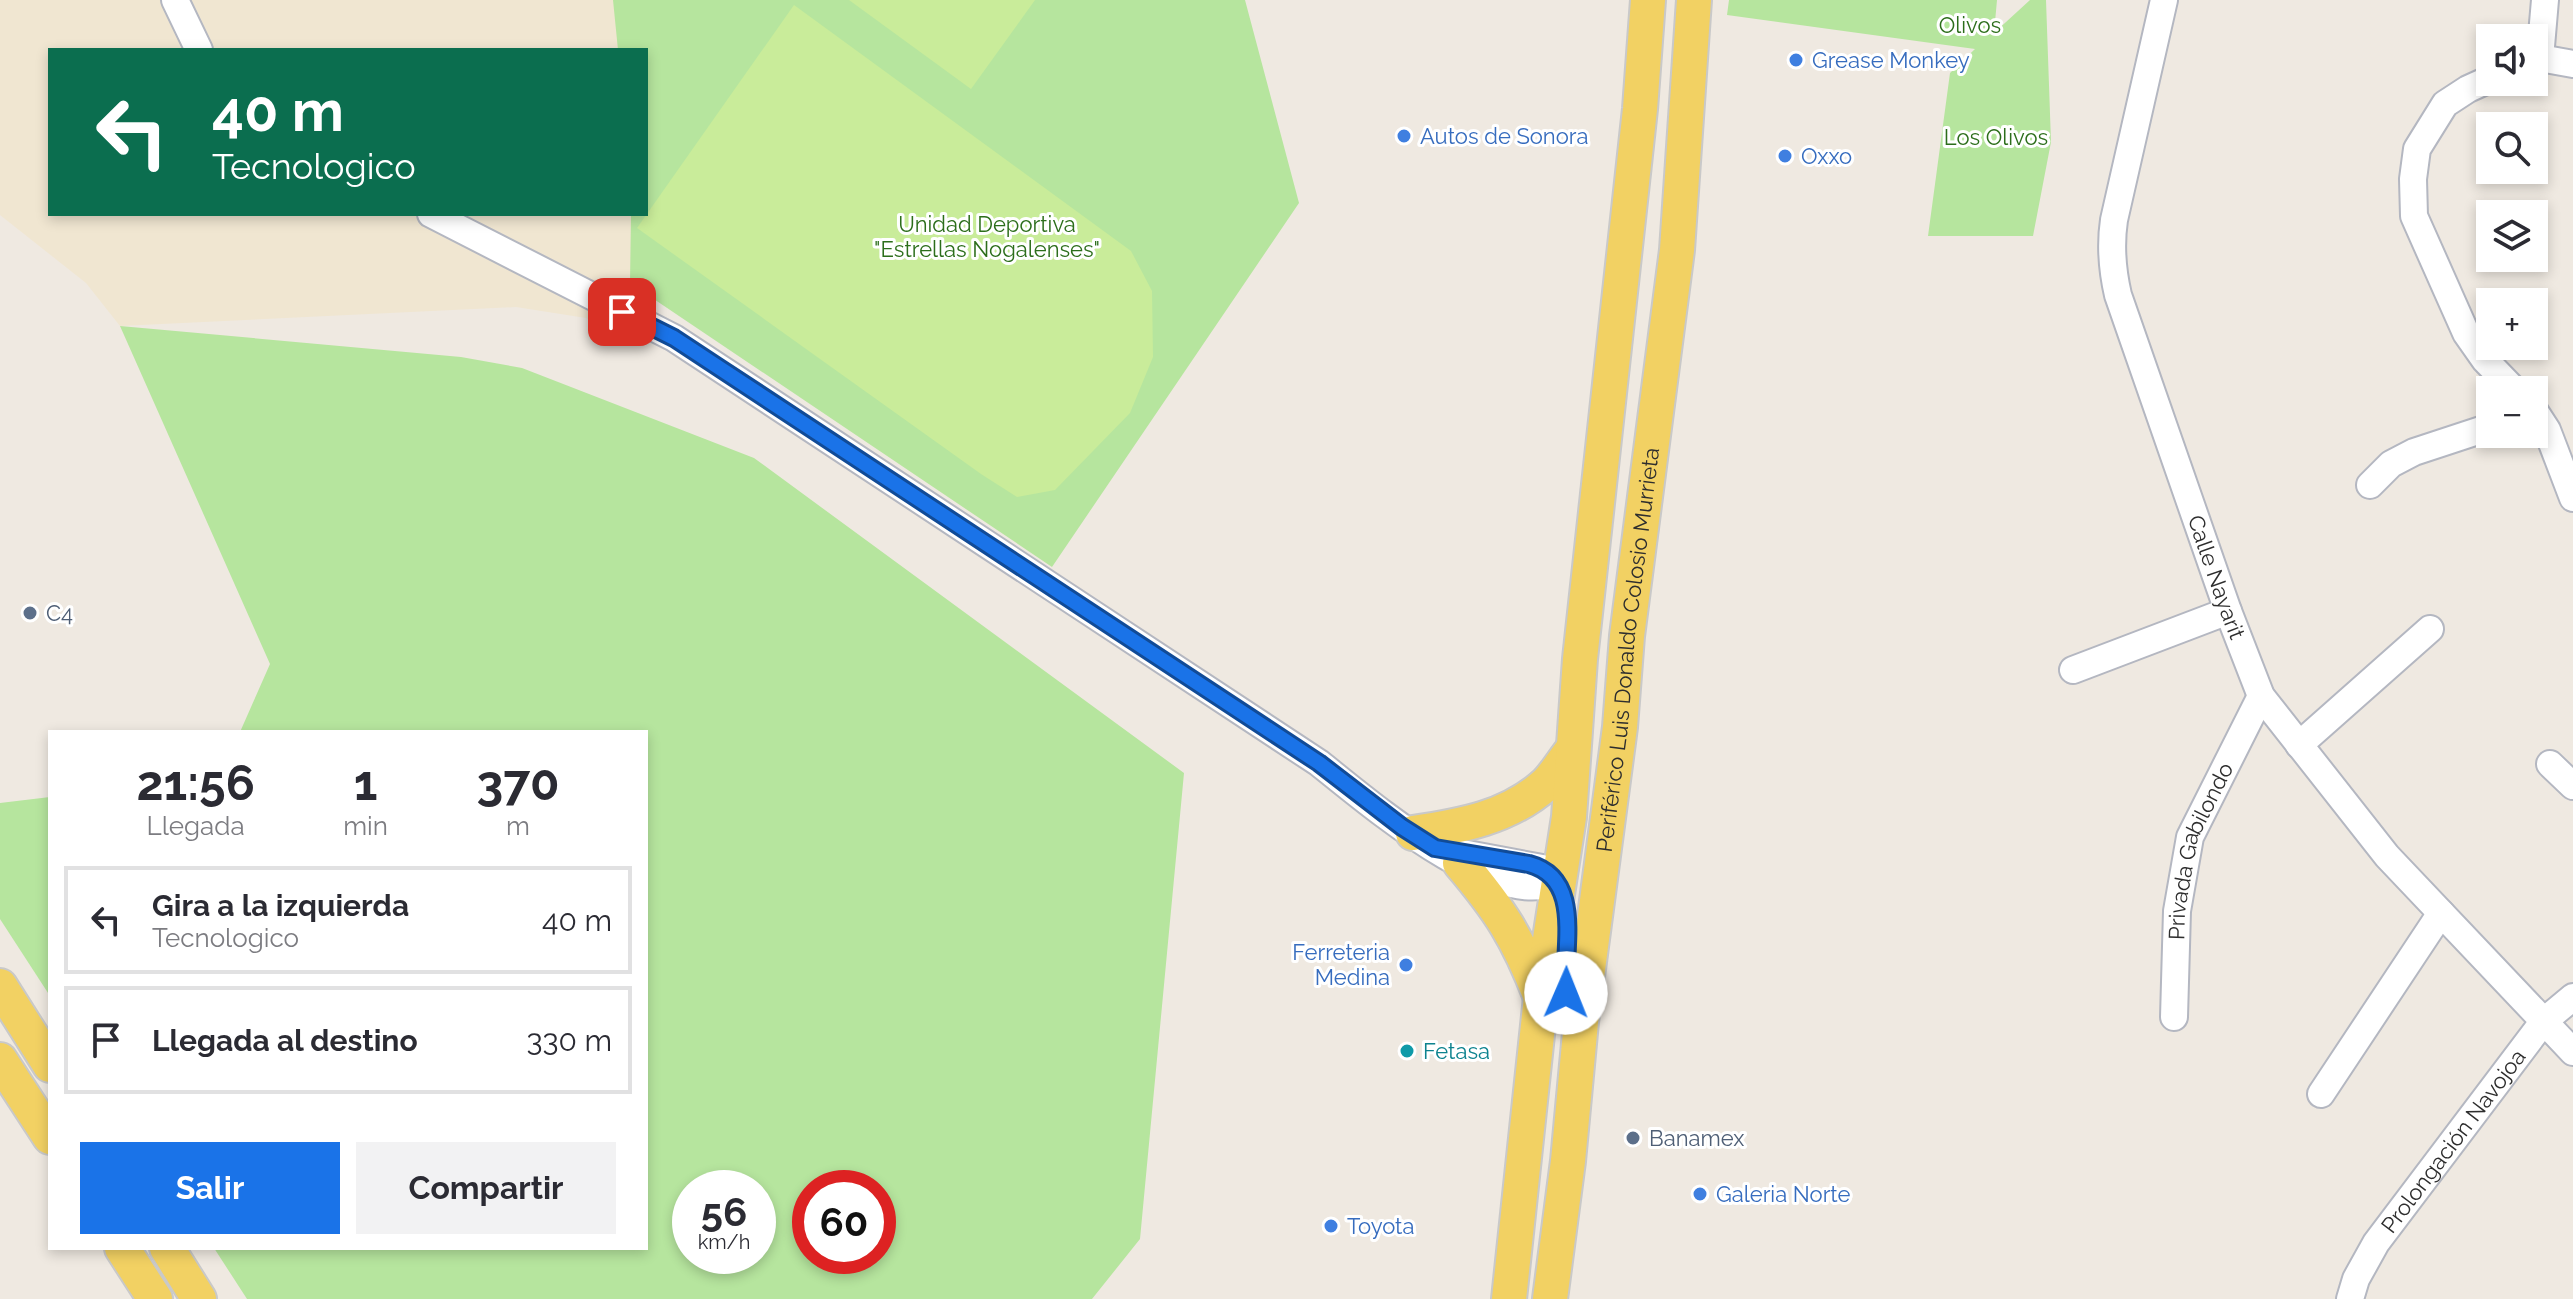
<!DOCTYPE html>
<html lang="es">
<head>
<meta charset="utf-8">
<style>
  :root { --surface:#fff; --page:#f2f2f3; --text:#2b2b33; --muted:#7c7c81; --line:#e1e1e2; --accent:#1a73e8 }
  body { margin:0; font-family:Raleway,sans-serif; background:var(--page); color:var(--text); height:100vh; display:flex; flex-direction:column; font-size:30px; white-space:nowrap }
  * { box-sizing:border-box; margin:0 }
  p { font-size:26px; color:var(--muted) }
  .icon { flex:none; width:44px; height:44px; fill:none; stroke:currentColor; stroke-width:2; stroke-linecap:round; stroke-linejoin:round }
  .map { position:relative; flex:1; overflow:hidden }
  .sheet { position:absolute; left:48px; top:730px; width:600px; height:520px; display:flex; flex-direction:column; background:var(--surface); border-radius:0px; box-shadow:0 4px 12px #0003 }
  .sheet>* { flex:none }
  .guide { position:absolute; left:48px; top:48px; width:600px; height:168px; border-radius:0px; box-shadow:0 4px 12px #0003; background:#0b6e4f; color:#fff; overflow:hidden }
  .controls { position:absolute; left:2476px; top:24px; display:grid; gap:16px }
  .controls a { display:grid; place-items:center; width:72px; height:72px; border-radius:0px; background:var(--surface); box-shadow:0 4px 12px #0003; font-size:40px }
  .speed { position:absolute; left:672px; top:1170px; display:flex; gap:16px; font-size:40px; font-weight:700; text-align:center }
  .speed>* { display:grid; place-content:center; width:104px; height:104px; border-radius:50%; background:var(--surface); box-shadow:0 4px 12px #0003; line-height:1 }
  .speed small { font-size:20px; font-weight:400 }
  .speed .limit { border:12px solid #d22; background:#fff; color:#111 }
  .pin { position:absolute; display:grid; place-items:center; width:68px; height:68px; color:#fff; margin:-34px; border-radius:16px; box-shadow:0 4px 12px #0006 }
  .me { position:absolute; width:88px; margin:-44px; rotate:1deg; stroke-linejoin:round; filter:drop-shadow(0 0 6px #0008) }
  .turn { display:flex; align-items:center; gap:28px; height:168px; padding:0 32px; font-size:36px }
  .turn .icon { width:104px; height:104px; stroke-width:2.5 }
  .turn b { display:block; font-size:56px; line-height:68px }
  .eta { display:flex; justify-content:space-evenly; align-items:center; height:136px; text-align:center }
  .eta b { font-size:48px; font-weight:700; line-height:56px }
  .primary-button { display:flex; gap:16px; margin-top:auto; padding:16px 32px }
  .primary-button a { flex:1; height:92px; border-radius:0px; background:var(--accent); color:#fff; font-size:32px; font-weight:700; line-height:92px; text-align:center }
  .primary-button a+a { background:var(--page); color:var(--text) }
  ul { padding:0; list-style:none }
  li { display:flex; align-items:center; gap:24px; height:108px; margin:0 16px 12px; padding:0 16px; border:4px solid var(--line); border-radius:0px }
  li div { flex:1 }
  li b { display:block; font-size:30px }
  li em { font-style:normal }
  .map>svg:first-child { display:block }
  .education { fill:#f0e6d1 }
  .green { fill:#b6e59e; fill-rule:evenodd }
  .pitch { fill:#c9ec9a }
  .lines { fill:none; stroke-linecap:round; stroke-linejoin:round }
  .minor-casing { stroke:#b4b7c1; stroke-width:30 }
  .major-casing { stroke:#c9c9c9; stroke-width:38 }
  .minor { stroke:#fff; stroke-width:26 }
  .major { stroke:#f2d163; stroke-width:34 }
  .route-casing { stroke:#114b97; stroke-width:20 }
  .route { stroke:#1a73e8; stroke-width:14 }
  .shop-dot { fill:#3f7fe0; stroke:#fff; stroke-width:3 }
  .service-dot { fill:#5c6f8a; stroke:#fff; stroke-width:3 }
  .culture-dot { fill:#0f9aa8; stroke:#fff; stroke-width:3 }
  .labels { text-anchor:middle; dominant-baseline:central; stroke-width:6; stroke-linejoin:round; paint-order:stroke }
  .park-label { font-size:22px; fill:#2c6e1b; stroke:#fff }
  .shop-label { font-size:22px; fill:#366cbe; stroke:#fff; text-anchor:start }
  .street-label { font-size:22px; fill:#2e2e2e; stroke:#fff }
  .service-label { font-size:22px; fill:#4e5e75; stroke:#fff; text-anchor:start }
  .culture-label { font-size:22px; fill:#0d838f; stroke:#fff; text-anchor:start }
</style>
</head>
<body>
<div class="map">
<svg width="2573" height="1299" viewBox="0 0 2573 1299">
  <rect width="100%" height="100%" fill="#efe9e1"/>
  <polygon class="education" points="0,0 620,0 623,50 50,50 50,214 634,214 641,346 586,318 516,307 120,326 86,283 0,215"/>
  <g class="green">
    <polygon points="613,0 1245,0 1299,203 1052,567 630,283 631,214 646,214 646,50 618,50"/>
    <polygon points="1729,0 1997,0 1994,33 2030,0 2046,0 2051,142 2033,236 1928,236 1950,73 1975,49 1727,15"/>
    <path d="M 120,326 L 461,357 L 522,368 L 754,458 L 1184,773 L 1140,1239 L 1092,1299 L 247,1299 L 214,1248 L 646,1248 L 646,732 L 240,732 L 270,664 ZM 690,1188 L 758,1188 L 758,1256 L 690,1256 ZM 810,1188 L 878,1188 L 878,1256 L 810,1256 Z"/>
    <polygon points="50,797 50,996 0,919 0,803"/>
  </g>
  <g class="pitch">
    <polygon points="849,0 1035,0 971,89"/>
    <polygon points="794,5 1131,251 1152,291 1153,357 1130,413 1055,490 1017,497 981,474 637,228"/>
  </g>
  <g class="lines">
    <defs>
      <g id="minor">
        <polyline points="175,0 199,50"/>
        <path id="s1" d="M 2164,0 L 2114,220 C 2110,247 2112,269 2118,295 L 2228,611 L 2261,696 L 2387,856 L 2573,1052"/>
        <polyline points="2540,58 2545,0"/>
        <polyline points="2534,61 2540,58 2573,64"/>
        <polyline points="2490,79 2468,89 2445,104 2417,149 2413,179 2414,216 2466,333 2485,360 2514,390"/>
        <path d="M 431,214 L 674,338 L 1319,763 C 1367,801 1496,913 1557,881 L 1542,868 L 1435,848"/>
        <polyline points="2534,410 2547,430 2573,498"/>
        <polyline points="2370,485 2391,464 2414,452 2490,427"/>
        <polyline points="2073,670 2228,611"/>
        <polyline points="2299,745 2430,629"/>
        <polyline points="2550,764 2573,786"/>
        <path id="s2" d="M 2174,1017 L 2177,911 L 2190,837 L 2261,696"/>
        <polyline points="2321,1094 2441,913"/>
        <path id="s3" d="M 2350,1299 L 2356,1279 L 2376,1243 L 2543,1022 L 2573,997"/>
      </g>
      <g id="major">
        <path d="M 1413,833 C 1461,826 1508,818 1546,784 C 1556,774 1564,760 1573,749"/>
        <path d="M 1460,863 C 1500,910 1518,938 1540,995"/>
        <polyline points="0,986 50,1065"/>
        <polyline points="0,1060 50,1137"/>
        <polyline points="122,1248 155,1299"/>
        <polyline points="167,1248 199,1299"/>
        <polyline points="1509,1299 1541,997 1569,817 1580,659 1640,109 1648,0"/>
        <path id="s4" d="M 1550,1299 L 1568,1161 L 1581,1022 L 1620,727 L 1627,636 L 1677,250 L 1694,0"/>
      </g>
    </defs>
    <use href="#minor" class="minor-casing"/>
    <use href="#major" class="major-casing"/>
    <use href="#minor" class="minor"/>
    <use href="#major" class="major"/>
  </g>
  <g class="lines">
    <defs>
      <path id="route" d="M 622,312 L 674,338 L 721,369 L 1319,763 L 1402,827 L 1435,848 L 1529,864 C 1585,879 1562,950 1566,993"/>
    </defs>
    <use href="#route" class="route-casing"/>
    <use href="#route" class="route"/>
  </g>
  <g class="shop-dot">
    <circle cx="1796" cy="60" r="8"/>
    <circle cx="1404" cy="136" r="8"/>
    <circle cx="1785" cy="156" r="8"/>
    <circle cx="1406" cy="965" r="8"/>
    <circle cx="1700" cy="1194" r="8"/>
    <circle cx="1331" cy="1226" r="8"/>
  </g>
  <g class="service-dot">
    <circle cx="30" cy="613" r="8"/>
    <circle cx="1633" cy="1138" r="8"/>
  </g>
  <circle class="culture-dot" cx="1407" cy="1051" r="8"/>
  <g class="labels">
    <g class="park-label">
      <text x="1970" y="25">Olivos</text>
      <text x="1996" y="137">Los Olivos</text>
      <text x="987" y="224">Unidad Deportiva<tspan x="987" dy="25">"Estrellas Nogalenses"</tspan></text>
    </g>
    <g class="shop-label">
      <text x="1812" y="60">Grease Monkey</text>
      <text x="1420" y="136">Autos de Sonora</text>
      <text x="1801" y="156">Oxxo</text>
      <text x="1390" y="952" text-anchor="end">Ferreteria<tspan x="1390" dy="25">Medina</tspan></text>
      <text x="1716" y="1194">Galeria Norte</text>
      <text x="1347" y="1226">Toyota</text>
    </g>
    <g class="street-label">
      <text stroke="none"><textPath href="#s1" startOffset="600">Calle Nayarit</textPath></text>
      <text stroke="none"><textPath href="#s4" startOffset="654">Periférico Luis Donaldo Colosio Murrieta</textPath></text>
      <text stroke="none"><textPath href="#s2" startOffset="170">Privada Gabilondo</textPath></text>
      <text stroke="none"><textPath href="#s3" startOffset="190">Prolongación Navojoa</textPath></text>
    </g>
    <g class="service-label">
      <text x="46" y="613">C4</text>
      <text x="1649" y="1138">Banamex</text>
    </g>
    <g class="culture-label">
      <text x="1423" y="1051">Fetasa</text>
    </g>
  </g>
</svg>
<div class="controls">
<a><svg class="icon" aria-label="sound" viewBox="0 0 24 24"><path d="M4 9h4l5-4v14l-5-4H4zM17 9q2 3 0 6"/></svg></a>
<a><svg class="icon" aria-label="search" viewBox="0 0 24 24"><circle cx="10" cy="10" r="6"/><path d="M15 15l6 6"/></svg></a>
<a><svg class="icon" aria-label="layers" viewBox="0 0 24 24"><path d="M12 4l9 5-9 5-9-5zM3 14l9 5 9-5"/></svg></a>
<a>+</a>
<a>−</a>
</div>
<div class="speed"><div>56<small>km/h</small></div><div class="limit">60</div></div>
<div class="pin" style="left:622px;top:312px;background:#d93025"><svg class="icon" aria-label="arrive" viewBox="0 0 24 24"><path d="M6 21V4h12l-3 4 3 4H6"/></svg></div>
<svg class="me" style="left:1566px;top:993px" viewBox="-20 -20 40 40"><circle r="19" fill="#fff"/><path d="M0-13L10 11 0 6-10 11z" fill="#1a73e8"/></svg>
<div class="guide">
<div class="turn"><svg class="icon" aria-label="left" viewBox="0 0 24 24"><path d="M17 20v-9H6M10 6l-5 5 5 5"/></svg><div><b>40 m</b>Tecnologico</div></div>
</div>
<section class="sheet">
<div class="eta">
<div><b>21:56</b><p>Llegada</p></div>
<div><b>1</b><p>min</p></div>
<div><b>370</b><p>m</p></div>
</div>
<ul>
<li><svg class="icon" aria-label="left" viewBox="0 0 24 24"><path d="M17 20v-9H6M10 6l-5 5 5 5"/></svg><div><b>Gira a la izquierda</b><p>Tecnologico</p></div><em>40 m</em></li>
<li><svg class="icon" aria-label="arrive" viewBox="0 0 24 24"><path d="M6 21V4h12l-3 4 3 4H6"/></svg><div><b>Llegada al destino</b></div><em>330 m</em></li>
</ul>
<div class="primary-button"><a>Salir</a><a>Compartir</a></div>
</section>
</div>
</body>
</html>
